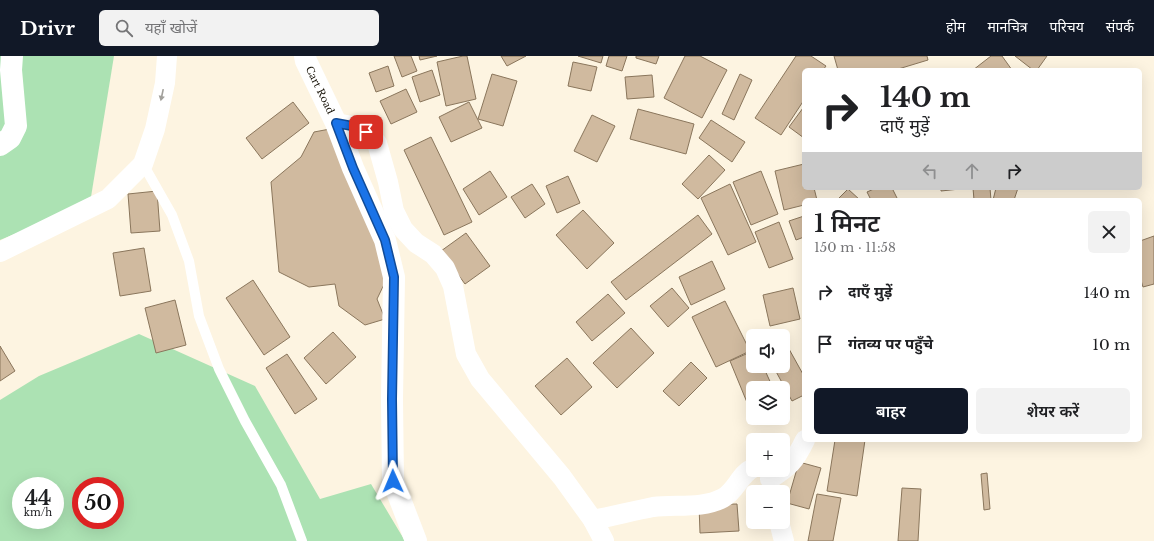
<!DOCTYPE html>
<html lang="hi">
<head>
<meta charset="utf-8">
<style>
  :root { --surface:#fff; --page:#f2f2f2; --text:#202124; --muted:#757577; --accent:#111827 }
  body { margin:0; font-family:"Libre Baskerville","Noto Sans Devanagari",serif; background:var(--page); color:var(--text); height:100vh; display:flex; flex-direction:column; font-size:15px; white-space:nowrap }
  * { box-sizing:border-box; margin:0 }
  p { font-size:13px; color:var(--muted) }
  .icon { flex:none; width:22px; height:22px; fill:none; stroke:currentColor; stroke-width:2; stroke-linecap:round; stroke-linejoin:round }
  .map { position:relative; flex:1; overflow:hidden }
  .side { position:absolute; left:802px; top:142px; width:340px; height:244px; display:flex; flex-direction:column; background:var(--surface); border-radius:6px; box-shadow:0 4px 16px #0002 }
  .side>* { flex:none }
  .guide { position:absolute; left:802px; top:12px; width:340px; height:122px; border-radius:6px; box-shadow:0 4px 16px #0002; background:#fff; color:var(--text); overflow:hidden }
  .buttons { position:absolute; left:746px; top:273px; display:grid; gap:8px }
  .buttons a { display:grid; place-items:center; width:44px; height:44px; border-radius:6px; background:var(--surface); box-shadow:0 4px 16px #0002; font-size:20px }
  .speed { position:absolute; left:12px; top:421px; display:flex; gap:8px; font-size:20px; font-weight:700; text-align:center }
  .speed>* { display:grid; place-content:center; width:52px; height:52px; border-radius:50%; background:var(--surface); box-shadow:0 4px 16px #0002; line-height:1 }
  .speed small { font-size:10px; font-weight:400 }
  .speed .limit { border:6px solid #d22; background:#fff; color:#111 }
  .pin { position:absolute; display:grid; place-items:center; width:34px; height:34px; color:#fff; margin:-17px; border-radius:8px; box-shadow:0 2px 6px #0006 }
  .me { position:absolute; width:44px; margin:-22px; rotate:359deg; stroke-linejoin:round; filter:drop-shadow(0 0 3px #0008) }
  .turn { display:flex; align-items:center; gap:14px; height:84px; padding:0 12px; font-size:18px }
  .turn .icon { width:52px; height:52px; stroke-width:2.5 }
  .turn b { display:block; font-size:28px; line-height:34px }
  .lanes { display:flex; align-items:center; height:38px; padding:0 12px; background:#0003; justify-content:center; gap:20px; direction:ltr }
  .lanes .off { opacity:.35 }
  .round { display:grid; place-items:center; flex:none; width:42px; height:42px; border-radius:6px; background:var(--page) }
  .overview { display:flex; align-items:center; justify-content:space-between; height:68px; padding:0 12px }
  h1 { font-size:24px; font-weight:600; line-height:30px }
  .action { display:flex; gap:8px; margin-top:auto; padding:8px 12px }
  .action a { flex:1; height:46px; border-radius:6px; background:var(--accent); color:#fff; font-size:16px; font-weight:600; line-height:46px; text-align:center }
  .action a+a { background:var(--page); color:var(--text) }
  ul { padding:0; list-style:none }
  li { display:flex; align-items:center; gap:12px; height:52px; padding:0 12px }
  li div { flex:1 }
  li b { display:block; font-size:15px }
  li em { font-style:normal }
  header { display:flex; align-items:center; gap:24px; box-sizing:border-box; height:56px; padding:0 20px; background:var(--accent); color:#fff }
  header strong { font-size:19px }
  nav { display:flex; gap:22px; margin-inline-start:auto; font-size:14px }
  .search { width:280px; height:36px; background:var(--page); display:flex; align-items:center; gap:10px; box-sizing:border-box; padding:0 14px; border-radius:6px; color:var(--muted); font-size:15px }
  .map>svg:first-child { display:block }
  .green { fill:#ace2b3; fill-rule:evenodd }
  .building { fill:#d0ba9f; stroke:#8a765c }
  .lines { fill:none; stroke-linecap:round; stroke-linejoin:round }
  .service { stroke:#fff; stroke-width:10 }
  .minor { stroke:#fff; stroke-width:20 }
  .tertiary { stroke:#fff; stroke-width:22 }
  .secondary { stroke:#fff; stroke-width:22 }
  .oneway { fill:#a2a09b }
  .route-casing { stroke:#114b97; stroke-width:10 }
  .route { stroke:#1a73e8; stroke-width:7 }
  .labels { text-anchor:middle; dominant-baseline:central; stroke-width:3; stroke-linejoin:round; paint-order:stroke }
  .street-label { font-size:10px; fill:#161106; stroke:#fff }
</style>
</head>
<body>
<header>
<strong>Drivr</strong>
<div class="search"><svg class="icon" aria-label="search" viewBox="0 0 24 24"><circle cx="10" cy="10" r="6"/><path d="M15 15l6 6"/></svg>यहाँ खोजें</div>
<nav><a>होम</a><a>मानचित्र</a><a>परिचय</a><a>संपर्क</a></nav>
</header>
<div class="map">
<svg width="1154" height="485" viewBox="0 0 1154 485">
  <rect width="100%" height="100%" fill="#fdf4e1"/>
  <g class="green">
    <polygon points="0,0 114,0 90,147 0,184"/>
    <path d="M 139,278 L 255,330 L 320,443 L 371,428 L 405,485 L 0,485 L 0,344 L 39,320 ZM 21,430 L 55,430 L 55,464 L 21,464 ZM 81,430 L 115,430 L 115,464 L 81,464 Z"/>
  </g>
  <g class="building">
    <polygon points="394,0 411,0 417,15 402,21"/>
    <polygon points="419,0 437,0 420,4"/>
    <polygon points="463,0 467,0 476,43 446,50 437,6"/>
    <polygon points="501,0 526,0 507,10"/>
    <polygon points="578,0 603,0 601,7"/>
    <polygon points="609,0 627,0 622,15 606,10"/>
    <polygon points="636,0 659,0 656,8 636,2"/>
    <polygon points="685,0 700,0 727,14 702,62 664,42"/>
    <polygon points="796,0 811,0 826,10 823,14 804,14 804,44 781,79 755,62"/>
    <polygon points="834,0 927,0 928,4 895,14 838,14"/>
    <polygon points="991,0 1002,0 1012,14 973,14"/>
    <polygon points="1015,0 1047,0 1037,14 1033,14"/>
    <polygon points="573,6 597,11 591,35 568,30"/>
    <polygon points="388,10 394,30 376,36 369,17"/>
    <polygon points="432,14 440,39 420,46 412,21"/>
    <polygon points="492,18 517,25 503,70 478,63"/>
    <polygon points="740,18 752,24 734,64 722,58"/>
    <polygon points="652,19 654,41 627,43 625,21"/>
    <polygon points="406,33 417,56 391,68 380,45"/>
    <polygon points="293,46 309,67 262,103 246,82"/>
    <polygon points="469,46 482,72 451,86 439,61"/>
    <polygon points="803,52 804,53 804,82 789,71"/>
    <polygon points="638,53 694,68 686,98 630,83"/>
    <polygon points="592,59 615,70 597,106 574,95"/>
    <polygon points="711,64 745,86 732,106 699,82"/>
    <polygon points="330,73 389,218 377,243 385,263 365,269 339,250 335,228 309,231 279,216 271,126 301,101 314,76"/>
    <polygon points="431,81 472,166 444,179 404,94"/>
    <polygon points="709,99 725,114 698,143 682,128"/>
    <polygon points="804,108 804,132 814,132 817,144 804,144 804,149 784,154 775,115"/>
    <polygon points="490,115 507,141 479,159 463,133"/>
    <polygon points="761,115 778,158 751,169 733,126"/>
    <polygon points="568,120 580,147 557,157 546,130"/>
    <polygon points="532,128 545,148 525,162 511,141"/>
    <polygon points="730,128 756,186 728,199 701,142"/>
    <polygon points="876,132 892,132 898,144 871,144 867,136"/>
    <polygon points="941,132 969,132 941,135"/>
    <polygon points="973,132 990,132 991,144 974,144"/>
    <polygon points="996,132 1018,132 1014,144 993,144"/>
    <polygon points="848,133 860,144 837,144"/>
    <polygon points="157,135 160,175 131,177 128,138"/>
    <polygon points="583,154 614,187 587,213 556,179"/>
    <polygon points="698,159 712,178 626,244 611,226"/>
    <polygon points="804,160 804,181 796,184 789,165"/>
    <polygon points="779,166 793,203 769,212 755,176"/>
    <polygon points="466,177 490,210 465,228 441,195"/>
    <polygon points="1154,180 1154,228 1143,231 1140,221 1140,185"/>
    <polygon points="144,192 151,235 120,240 113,197"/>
    <polygon points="712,205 725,233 691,249 679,221"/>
    <polygon points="253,224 290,281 264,299 226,242"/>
    <polygon points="672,232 689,252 668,271 650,250"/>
    <polygon points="793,232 800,263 770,270 763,239"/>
    <polygon points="608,238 625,257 592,285 576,266"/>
    <polygon points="175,244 186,289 156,297 145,252"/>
    <polygon points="725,245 750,295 716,311 692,261"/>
    <polygon points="631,272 654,297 617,332 593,307"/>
    <polygon points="333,276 356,301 326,328 304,302"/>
    <polygon points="0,290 15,315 0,325"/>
    <polygon points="789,293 804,320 804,339 792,345 773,310 783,310 783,297"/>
    <polygon points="753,295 753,310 763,310 773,332 753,332 753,361 730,305"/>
    <polygon points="287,298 317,343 295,358 266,312"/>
    <polygon points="567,302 592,331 561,359 535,330"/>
    <polygon points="691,306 707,322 679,350 663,335"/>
    <polygon points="835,384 865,384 857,440 827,435"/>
    <polygon points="799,406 821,412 809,453 787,447"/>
    <polygon points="987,417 990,453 984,454 981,418"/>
    <polygon points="902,432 921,433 918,485 898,485"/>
    <polygon points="817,438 841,442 833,485 808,485"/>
    <polygon points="737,448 739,475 700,477 699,449"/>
  </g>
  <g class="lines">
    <polyline class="service" points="143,108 172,159 189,205 199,260 219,313 245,365 281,429 302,485"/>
    <g class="minor">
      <polyline points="336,67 352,70 366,76 377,87 388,126 394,155 403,173 416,187 433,198 445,212 453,230 466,298 480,323 562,421 593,464 604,485"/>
      <polyline points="0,196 108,143 143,108 155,73 165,27 167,0"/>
      <path d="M 770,423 C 789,411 795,405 805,384"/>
      <path d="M 593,464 C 613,460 633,455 653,451 C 676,448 702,453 723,442 C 736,435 740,418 753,412"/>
      <polyline points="779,466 784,485"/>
    </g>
    <polyline class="tertiary" points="0,89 10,82 16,70 11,14 12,0"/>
    <polyline class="secondary" points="305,0 306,5 336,67 353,112 385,184 394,221 392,343 393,425 416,485"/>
  </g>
  <defs><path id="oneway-solid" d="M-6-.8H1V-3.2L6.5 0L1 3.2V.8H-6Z"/></defs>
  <use class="oneway" href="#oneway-solid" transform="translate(162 39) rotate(102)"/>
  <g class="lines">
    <defs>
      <polyline id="route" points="366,76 352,70 336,67 353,112 385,184 394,221 392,343 393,425"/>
    </defs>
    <use href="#route" class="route-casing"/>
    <use href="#route" class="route"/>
  </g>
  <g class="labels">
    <g class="street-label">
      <text transform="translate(320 34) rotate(64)">Cart Road</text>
    </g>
  </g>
</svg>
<div class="buttons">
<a><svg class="icon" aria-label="sound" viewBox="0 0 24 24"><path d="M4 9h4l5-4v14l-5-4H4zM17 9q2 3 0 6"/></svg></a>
<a><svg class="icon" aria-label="layers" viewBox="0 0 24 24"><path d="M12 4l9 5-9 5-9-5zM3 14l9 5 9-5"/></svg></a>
<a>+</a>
<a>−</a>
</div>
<div class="speed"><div>44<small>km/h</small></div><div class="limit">50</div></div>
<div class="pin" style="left:366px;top:76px;background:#d93025"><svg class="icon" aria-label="arrive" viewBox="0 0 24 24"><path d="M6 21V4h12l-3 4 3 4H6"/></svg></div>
<svg class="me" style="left:393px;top:425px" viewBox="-20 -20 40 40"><path d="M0-17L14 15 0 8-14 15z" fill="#1a73e8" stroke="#fff" stroke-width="4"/></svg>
<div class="guide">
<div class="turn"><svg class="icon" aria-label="right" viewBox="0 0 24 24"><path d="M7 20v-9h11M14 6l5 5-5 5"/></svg><div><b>140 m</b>दाएँ मुड़ें</div></div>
<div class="lanes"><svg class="icon off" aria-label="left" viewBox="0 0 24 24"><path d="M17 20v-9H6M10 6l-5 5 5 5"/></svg><svg class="icon off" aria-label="ahead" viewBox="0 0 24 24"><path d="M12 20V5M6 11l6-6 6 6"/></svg><svg class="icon" aria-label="right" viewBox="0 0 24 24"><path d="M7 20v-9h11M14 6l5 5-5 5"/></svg></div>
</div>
<section class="side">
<div class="overview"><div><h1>1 मिनट</h1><p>150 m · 11:58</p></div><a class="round"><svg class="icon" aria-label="close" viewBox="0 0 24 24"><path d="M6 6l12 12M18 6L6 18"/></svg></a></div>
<ul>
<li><svg class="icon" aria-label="right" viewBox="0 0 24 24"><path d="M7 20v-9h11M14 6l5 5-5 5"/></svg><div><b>दाएँ मुड़ें</b></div><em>140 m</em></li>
<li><svg class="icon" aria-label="arrive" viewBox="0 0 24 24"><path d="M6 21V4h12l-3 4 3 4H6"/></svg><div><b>गंतव्य पर पहुँचे</b></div><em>10 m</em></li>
</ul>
<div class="action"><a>बाहर</a><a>शेयर करें</a></div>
</section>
</div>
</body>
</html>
